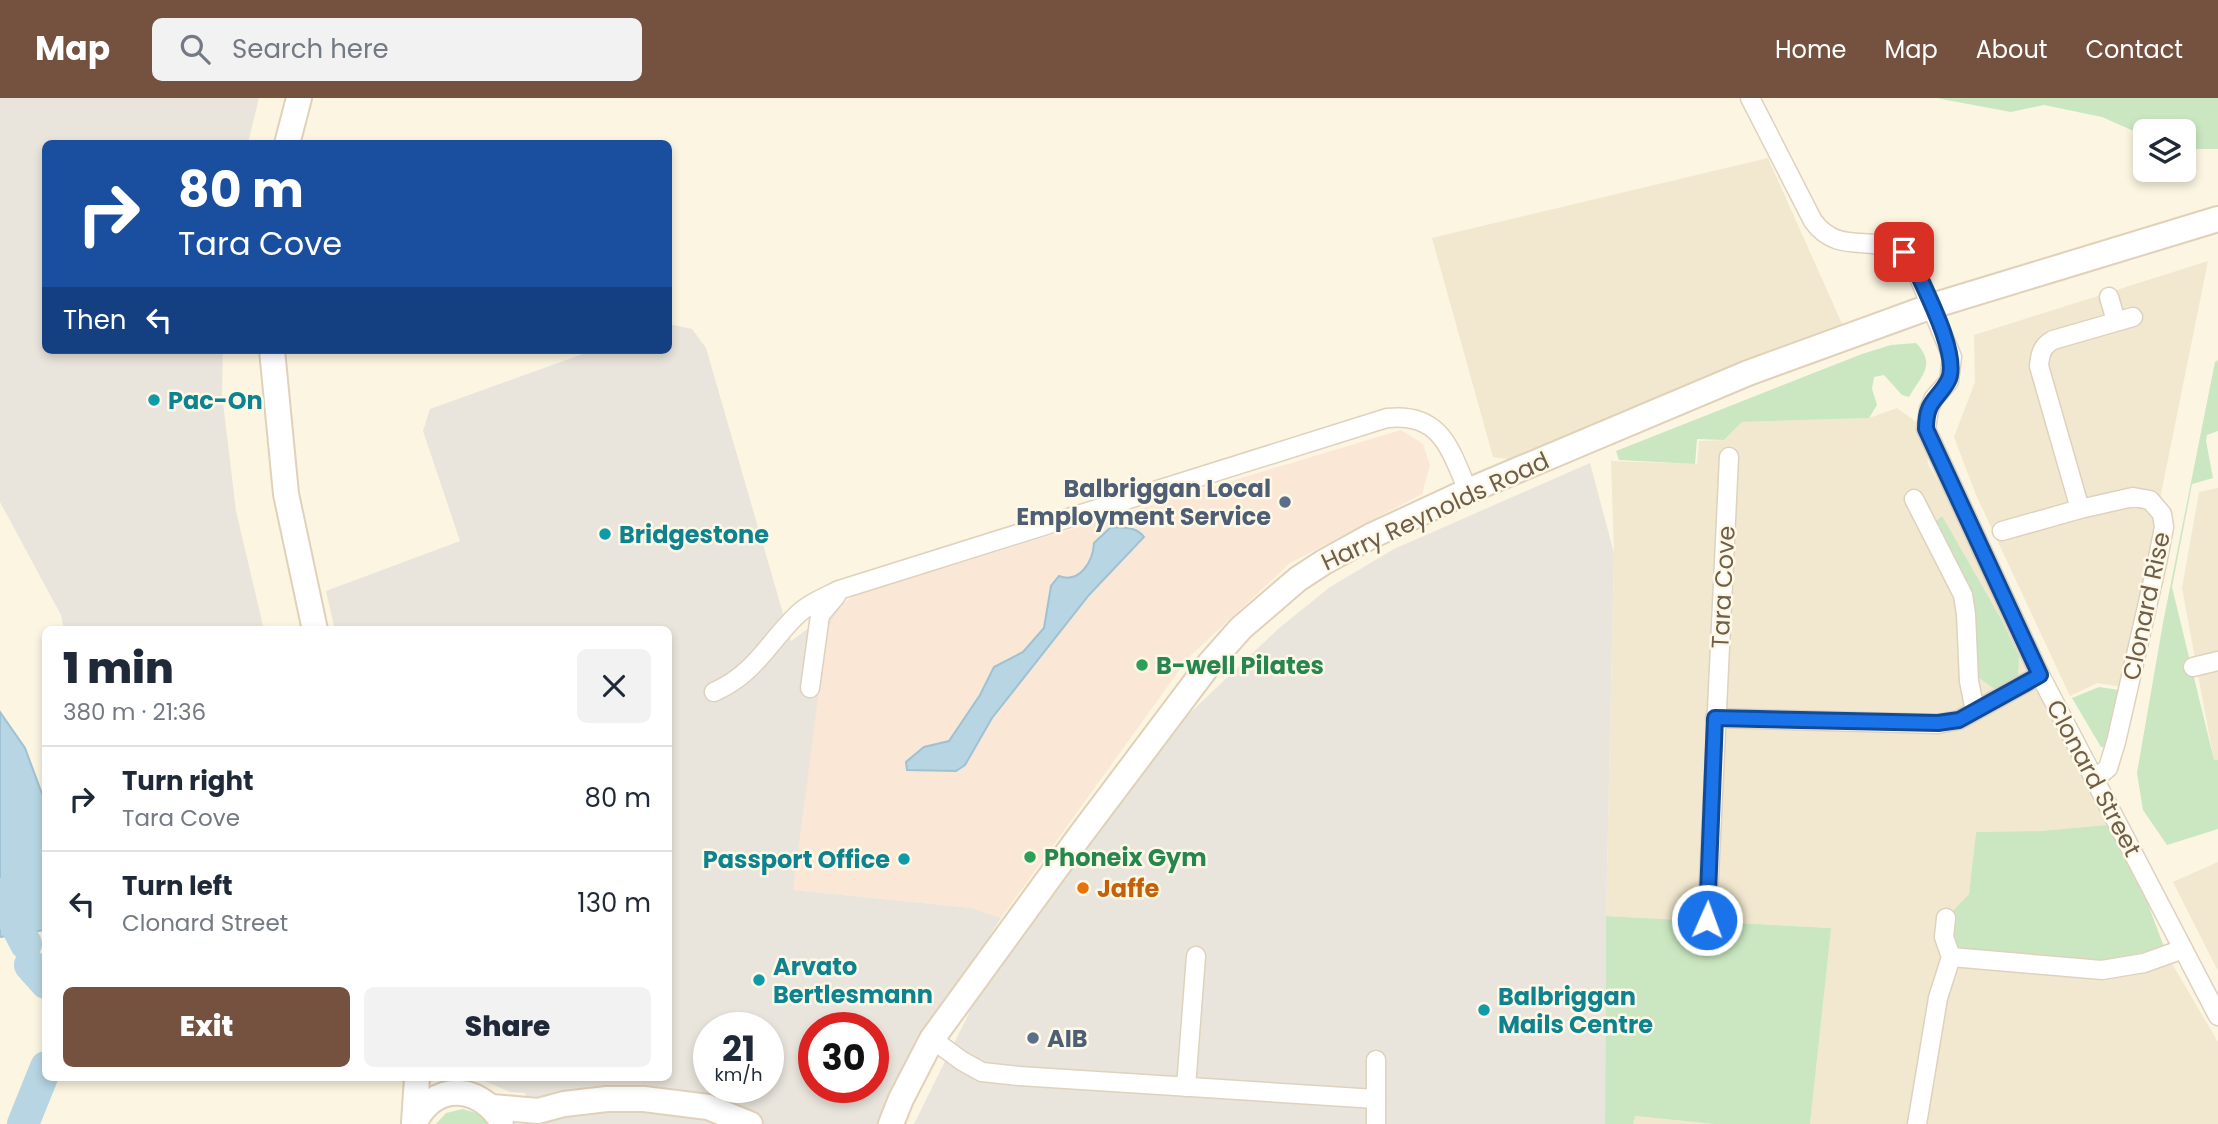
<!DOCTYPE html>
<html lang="en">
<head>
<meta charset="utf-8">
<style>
  :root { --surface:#fff; --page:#f2f2f3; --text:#1f2937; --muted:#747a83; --line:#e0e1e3; --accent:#755240 }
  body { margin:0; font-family:Poppins,sans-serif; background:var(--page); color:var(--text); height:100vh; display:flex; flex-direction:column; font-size:26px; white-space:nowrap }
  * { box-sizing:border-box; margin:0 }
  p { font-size:23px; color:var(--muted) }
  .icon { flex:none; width:38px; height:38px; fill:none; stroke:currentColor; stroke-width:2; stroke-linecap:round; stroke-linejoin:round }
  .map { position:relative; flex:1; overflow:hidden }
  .panel { position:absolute; left:42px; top:528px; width:630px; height:455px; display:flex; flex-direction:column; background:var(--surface); border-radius:10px; box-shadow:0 4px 10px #0003 }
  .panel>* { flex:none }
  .guide { position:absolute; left:42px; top:42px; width:630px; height:214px; border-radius:10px; box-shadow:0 4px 10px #0003; background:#1a4fa0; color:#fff; overflow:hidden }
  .controls { position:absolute; left:2133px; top:21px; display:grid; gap:14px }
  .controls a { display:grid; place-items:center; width:63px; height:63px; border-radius:10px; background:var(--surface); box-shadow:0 4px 10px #0003; font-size:35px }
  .speed { position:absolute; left:693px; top:914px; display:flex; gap:14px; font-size:35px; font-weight:700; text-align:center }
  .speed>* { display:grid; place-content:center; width:91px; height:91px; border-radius:50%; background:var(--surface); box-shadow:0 4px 10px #0003; line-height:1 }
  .speed small { font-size:18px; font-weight:400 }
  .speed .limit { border:10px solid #d22; background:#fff; color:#111 }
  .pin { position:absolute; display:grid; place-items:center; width:60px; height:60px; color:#fff; margin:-30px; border-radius:14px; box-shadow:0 4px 10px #0006 }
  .me { position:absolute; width:77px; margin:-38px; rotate:2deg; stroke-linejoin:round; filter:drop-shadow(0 0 5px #0008) }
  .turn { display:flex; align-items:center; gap:24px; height:147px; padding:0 21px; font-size:32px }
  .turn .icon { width:91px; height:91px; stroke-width:2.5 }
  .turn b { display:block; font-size:49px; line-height:60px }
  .then { display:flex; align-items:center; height:66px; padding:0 21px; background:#0003; gap:14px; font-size:26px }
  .round { display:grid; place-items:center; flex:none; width:74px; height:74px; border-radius:10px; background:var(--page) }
  .head { display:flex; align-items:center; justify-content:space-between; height:119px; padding:0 21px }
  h1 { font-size:42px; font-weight:800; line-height:52px }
  .primary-button { display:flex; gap:14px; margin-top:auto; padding:14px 21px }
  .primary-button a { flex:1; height:80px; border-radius:10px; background:var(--accent); color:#fff; font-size:28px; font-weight:800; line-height:80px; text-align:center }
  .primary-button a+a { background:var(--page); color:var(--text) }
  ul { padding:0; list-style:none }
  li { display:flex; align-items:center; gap:21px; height:105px; padding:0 21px; border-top:2px solid var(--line) }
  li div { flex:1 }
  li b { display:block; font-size:26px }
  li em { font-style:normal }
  header { display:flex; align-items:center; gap:42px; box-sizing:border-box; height:98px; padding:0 35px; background:var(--accent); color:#fff }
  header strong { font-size:33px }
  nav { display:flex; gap:38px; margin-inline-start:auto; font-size:24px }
  .search { width:490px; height:63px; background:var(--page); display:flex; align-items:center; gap:18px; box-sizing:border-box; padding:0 24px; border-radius:10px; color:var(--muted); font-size:26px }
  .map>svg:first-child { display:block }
  .residential { fill:#f2e8d0 }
  .commercial { fill:#fae7d5 }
  .industrial { fill:#e9e5dc; fill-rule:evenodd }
  .green { fill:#cae7c1 }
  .water { fill:#b7d5e2; stroke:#9ec2d4; stroke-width:2 }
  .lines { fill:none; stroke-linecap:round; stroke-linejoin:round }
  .river { stroke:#b7d5e2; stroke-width:32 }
  .street-casing { stroke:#ded2be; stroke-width:21 }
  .secondary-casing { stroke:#e0d1b9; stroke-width:28 }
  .street { stroke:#fff; stroke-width:18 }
  .secondary { stroke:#fff; stroke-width:24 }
  .route-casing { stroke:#114b97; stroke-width:18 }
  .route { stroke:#1a73e8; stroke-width:12 }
  .culture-dot { fill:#0f9aa8; stroke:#fef9e7; stroke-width:2.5 }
  .service-dot { fill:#5c6f8a; stroke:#fef9e7; stroke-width:2.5 }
  .leisure-dot { fill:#2e9e5b; stroke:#fef9e7; stroke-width:2.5 }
  .food-dot { fill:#e8710a; stroke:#fef9e7; stroke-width:2.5 }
  .labels { text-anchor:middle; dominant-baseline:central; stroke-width:5; stroke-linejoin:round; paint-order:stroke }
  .culture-label { font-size:24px; font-weight:bold; fill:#0d838f; stroke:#fef9e7; text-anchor:start }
  .service-label { font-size:24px; font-weight:bold; fill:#4e5e75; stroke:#fef9e7; text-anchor:end }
  .street-label { font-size:24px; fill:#705e4a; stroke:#fef9e7 }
  .leisure-label { font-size:24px; font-weight:bold; fill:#27864d; stroke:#fef9e7; text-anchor:start }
  .food-label { font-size:24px; font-weight:bold; fill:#c56008; stroke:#fef9e7; text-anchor:start }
</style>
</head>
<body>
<header>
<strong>Map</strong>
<div class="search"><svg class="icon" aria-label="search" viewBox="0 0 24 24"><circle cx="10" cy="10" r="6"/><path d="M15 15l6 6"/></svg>Search here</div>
<nav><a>Home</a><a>Map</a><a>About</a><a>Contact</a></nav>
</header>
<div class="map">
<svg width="2218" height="1026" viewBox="0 0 2218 1026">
  <rect width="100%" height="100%" fill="#fbf5e1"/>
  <g class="residential">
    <polygon points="1768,60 1843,228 1604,322 1535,352 1509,361 1493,359 1432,140"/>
    <polygon points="2208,163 2122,589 2097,585 2070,598 1976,397 1954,339 1975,284 1974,237"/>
    <polygon points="1897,310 1926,331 1928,366 1960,421 2118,726 2040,733 1976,734 1969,796 1946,821 2167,857 2218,944 2218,1026 1810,1026 1830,830 1606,818 1614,455 1611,363 1697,366 1699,343 1724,342 1742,324 1869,320"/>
    <polygon points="2218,390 2218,662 2214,663 2182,490 2199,394"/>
    <polygon points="2218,764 2218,873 2173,784"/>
    <polygon points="1634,1018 1714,1026 1633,1026"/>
  </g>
  <polygon class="commercial" points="1401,332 1423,346 1430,367 1422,396 1290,465 1188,560 1001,820 972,810 792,792 827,531 841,507 856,496"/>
  <g class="industrial">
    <polygon points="0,0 259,0 248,45 46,46 46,252 223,252 222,296 236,413 264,532 64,532 61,517 0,404"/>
    <path d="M 669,226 L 692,231 L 706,250 L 791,543 L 841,507 L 827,531 L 793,792 L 972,810 L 1001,820 L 903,972 L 888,1026 L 532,1026 L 525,995 L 510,994 L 478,980 L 668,980 L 668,532 L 335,532 L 326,493 L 460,443 L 423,333 L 430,311 L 594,252 L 668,252 ZM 709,929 L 768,929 L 768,989 L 709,989 ZM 814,929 L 873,929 L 873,989 L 814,989 Z"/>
    <polygon points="1590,365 1614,455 1606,818 1605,1026 914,1026 973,907 1171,633 1278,531 1330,489 1394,451"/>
  </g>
  <g class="green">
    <polygon points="1936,0 2218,0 2218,51 2184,51 2184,33 2146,33 2145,38 2102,19 2044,7 2011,14"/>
    <path d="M 1916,245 C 1937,267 1921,278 1909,299 L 1902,297 L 1884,277 L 1874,279 L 1872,291 L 1877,307 L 1869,320 L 1742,324 L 1724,342 L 1697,341 L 1695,366 L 1619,362 L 1616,353 L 1862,256 L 1891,247 Z"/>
    <polygon points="2218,262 2218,333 2207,337 2206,343 2213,380 2192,386 2172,489 2214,662 2218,662 2218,731 2167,747 2143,712 2137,675 2163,525 2215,264"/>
    <path d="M 1942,418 L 2001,521 L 2019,558 L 2018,578 L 2013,586 L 2003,590 L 1993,590 L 1978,579 C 1974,557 1978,536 1975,514 C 1971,482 1949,453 1934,425 Z"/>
    <polygon points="2099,589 2119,592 2106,649 2101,649 2072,600"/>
    <polygon points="2118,726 2167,857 2144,865 1951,859 1946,820 1969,796 1976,734 2040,733"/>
    <polygon points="1606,818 1831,830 1810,1026 1714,1026 1635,1018 1633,1026 1605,1026"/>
    <polygon points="463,1011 479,1016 488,1026 436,1026 446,1015"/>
  </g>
  <g class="water">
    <path d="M 1111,429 C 1124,430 1136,428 1144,439 L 1089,497 L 992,620 L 965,667 L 956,673 L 907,672 L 906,664 L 924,649 L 949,643 L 980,597 L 994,569 L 1023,554 L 1044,530 L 1051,488 L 1059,478 C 1080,486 1093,463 1094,445 Z"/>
    <polygon points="0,614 25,650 45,704 45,832 0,839"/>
  </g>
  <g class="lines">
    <g class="river">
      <polyline points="0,796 26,846"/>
      <polyline points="30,867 46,885"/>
      <polyline points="23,1026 46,969"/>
    </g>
    <defs>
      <g id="street">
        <path d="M 1750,0 L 1813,123 C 1842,163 1881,128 1913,165 L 1952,259 L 1949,283 L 1934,300 L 1929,311 L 1926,331 L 2040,577 L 2218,918"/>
        <polyline points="2109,199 2116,223"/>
        <polyline points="1914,401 1963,497 1966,516 1969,583 1975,613"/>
        <path d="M 2080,411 L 2039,268 C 2040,256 2042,248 2053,242 L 2133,219"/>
        <polyline points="2002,433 2080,411 2133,399 2150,402 2162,416 2164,429 2157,465 2116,644 2108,670 2095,681"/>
        <polyline points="2193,569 2218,563"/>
        <polyline points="810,590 820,517 836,498"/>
        <path d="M 714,594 C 756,575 766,547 797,517 C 808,506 825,499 839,492 L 1387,320 C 1441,314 1450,351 1468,393"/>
        <polyline points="1715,620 1938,626 1959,622 2040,577"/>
        <polyline points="1707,822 1729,359"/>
        <polyline points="1951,859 2102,872 2144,865 2183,851"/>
        <polyline points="932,941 962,963 982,974 1019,978 1376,1001"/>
        <polyline points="1376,962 1376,1026"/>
        <polyline points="1186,989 1196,858"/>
        <polyline points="1917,1026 1938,900 1951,859 1944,839 1946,820"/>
      </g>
      <g id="secondary">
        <polyline points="287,46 299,0"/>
        <polyline points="272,252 286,396 315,532"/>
        <polyline points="492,1009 538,1013 564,1006 607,1001 644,1001 708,1009 750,1026"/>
        <polyline points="414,1024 417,980"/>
        <path d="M 414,1026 C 434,984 477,986 501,1022"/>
        <polyline points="891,1026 901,1001 932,941 1079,739 1210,565 1241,530 1298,481 1324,464 1371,438 1468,393 1748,275 1932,208 2218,121"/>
      </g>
    </defs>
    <use href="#street" class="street-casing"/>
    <use href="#secondary" class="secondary-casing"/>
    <use href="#street" class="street"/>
    <use href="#secondary" class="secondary"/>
  </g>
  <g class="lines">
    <defs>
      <path id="route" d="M 1707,822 L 1715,620 L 1938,625 L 1959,622 L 2040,577 L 1926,331 C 1926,302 1937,303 1948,283 C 1961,259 1924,190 1913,165 L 1904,154"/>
    </defs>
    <use href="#route" class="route-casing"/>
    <use href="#route" class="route"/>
  </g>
  <g class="culture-dot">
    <circle cx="154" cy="302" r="7"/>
    <circle cx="605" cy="436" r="7"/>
    <circle cx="904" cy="761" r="7"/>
    <circle cx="759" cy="882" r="7"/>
    <circle cx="1484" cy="912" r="7"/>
  </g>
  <g class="service-dot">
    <circle cx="1285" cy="404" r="7"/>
    <circle cx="1033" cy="940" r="7"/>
  </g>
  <g class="leisure-dot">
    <circle cx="1142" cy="567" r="7"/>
    <circle cx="1030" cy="759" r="7"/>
  </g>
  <circle class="food-dot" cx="1083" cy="790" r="7"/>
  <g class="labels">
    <g class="culture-label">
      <text x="168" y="302">Pac-On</text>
      <text x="619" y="436">Bridgestone</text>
      <text x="890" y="761" text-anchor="end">Passport Office</text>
      <text x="773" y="868">Arvato<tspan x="773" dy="28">Bertlesmann</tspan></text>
      <text x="1498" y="898">Balbriggan<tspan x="1498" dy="28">Mails Centre</tspan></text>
    </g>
    <g class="service-label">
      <text x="1271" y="390">Balbriggan Local<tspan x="1271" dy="28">Employment Service</tspan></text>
      <text x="1047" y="940" text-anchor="start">AIB</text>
    </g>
    <g class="street-label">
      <text transform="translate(1435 413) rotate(-25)">Harry Reynolds Road</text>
      <text transform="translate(1723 489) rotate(-87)">Tara Cove</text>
      <text transform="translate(2146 508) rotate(-78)">Clonard Rise</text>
      <text transform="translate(2094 680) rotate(62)">Clonard Street</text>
    </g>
    <g class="leisure-label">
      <text x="1156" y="567">B-well Pilates</text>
      <text x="1044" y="759">Phoneix Gym</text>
    </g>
    <g class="food-label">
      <text x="1097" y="790">Jaffe</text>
    </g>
  </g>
</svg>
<div class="controls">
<a><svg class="icon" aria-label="layers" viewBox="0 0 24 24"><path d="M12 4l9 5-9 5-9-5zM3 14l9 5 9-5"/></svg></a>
</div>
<div class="speed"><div>21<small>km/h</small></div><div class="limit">30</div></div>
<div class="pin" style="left:1904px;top:154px;background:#d93025"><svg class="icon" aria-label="arrive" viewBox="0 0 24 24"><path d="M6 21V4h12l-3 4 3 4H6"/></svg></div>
<svg class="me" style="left:1707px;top:822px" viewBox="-20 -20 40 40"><circle r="17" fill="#1a73e8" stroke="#fff" stroke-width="3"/><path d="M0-11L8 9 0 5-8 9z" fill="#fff"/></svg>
<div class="guide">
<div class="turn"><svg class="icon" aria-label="right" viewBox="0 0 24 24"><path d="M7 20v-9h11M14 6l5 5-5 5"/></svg><div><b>80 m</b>Tara Cove</div></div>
<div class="then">Then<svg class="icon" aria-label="left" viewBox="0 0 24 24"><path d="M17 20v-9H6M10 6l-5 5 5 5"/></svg></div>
</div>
<section class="panel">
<div class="head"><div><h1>1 min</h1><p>380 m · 21:36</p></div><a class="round"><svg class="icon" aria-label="close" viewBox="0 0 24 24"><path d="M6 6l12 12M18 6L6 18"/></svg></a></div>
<ul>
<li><svg class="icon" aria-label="right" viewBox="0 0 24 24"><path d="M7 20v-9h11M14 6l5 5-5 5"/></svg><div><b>Turn right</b><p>Tara Cove</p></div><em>80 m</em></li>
<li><svg class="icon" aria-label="left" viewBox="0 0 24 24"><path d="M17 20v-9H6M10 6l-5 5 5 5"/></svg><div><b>Turn left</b><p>Clonard Street</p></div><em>130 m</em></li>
</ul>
<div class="primary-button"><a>Exit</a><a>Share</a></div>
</section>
</div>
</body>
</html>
